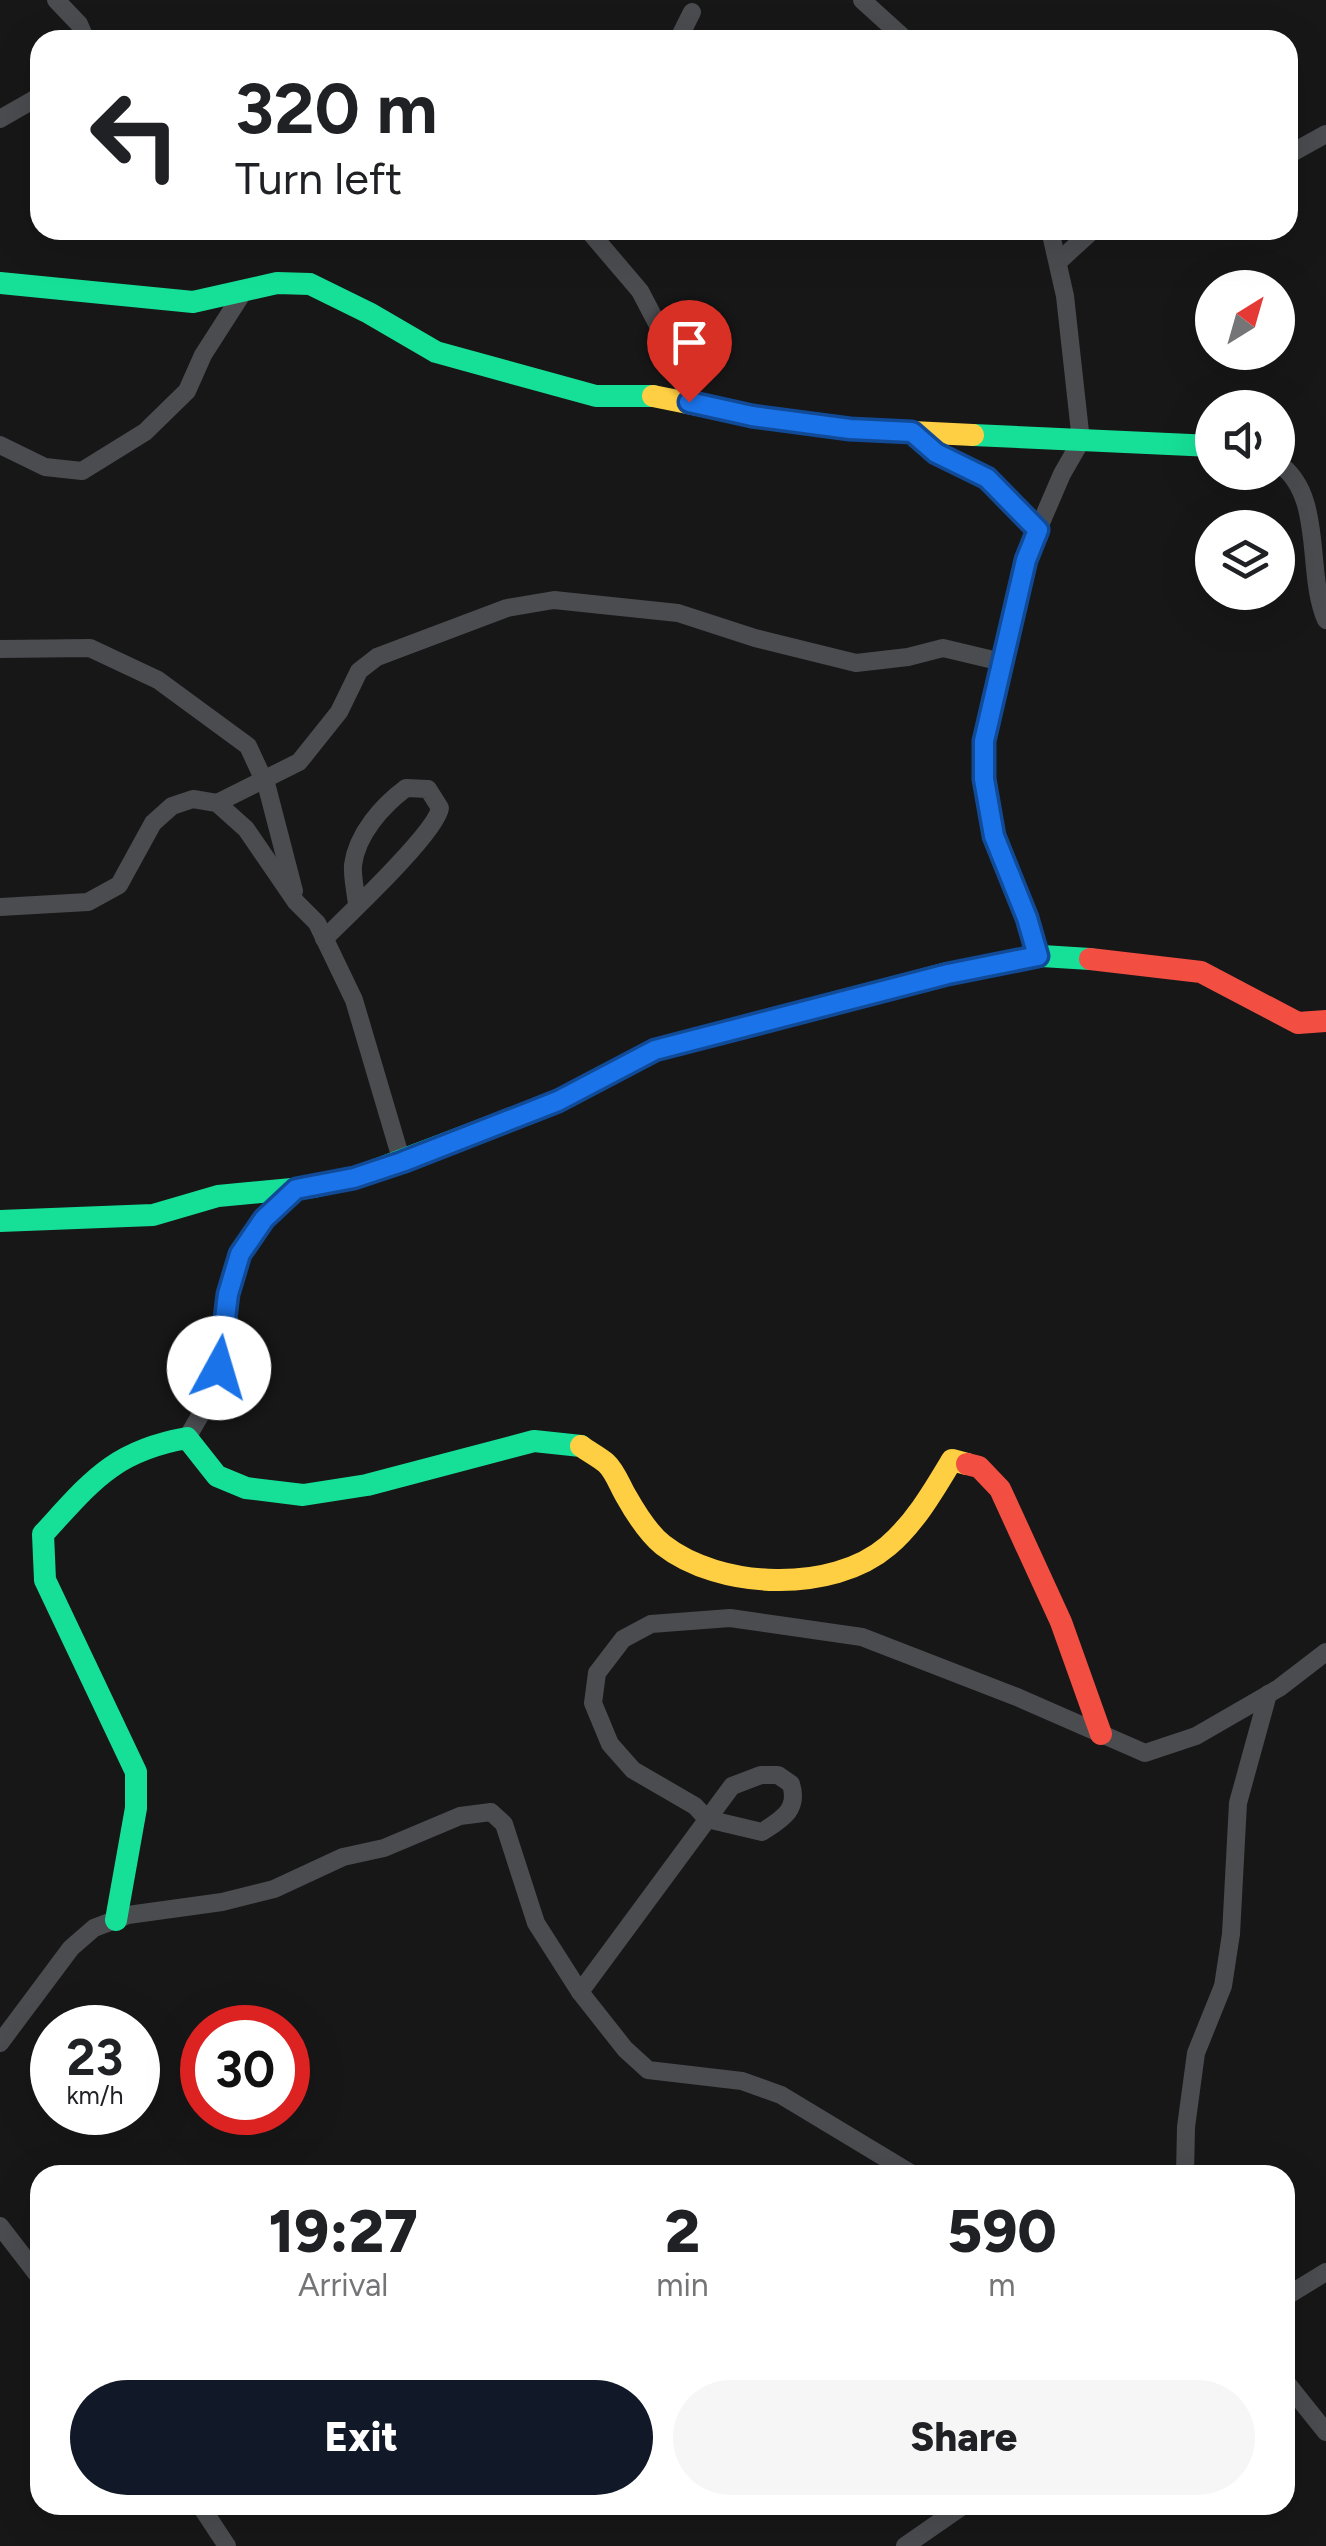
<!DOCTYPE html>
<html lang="en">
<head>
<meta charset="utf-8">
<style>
  :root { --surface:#fff; --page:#f6f6f6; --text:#202124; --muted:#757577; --accent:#111827 }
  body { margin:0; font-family:Figtree,sans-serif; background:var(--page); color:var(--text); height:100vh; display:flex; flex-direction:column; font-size:38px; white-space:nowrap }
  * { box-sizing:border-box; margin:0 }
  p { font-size:32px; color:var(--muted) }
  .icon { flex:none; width:55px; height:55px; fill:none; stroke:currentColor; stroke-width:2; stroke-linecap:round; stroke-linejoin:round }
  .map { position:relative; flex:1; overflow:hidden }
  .panel { position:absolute; left:30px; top:2165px; width:1265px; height:350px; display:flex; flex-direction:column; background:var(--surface); border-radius:30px; box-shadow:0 10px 40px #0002 }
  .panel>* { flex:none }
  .hud { position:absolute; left:30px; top:30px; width:1268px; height:210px; border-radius:30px; box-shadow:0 10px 40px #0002; background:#fff; color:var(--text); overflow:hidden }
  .needle { width:65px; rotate:37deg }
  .tools { position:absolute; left:1195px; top:270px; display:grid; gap:20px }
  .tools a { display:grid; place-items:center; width:100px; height:100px; border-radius:50%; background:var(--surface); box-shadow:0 10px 40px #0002; font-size:50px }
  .speed { position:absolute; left:30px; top:2005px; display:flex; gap:20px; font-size:50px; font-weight:700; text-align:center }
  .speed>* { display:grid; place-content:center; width:130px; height:130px; border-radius:50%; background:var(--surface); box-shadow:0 10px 40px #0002; line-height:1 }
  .speed small { font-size:25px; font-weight:400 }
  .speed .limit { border:15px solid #d22; background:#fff; color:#111 }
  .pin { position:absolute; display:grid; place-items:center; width:85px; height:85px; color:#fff; margin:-102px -42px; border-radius:50% 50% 50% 0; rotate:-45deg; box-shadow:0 0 10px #0007 }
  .pin .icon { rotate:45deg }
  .me { position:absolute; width:110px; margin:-55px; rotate:6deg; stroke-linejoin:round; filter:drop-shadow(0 0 8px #0008) }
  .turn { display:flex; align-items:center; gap:35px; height:210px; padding:0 40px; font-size:45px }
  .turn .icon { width:130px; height:130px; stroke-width:2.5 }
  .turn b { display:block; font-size:70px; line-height:85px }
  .eta { display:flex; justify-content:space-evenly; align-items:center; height:170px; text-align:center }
  .eta b { font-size:60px; font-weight:800; line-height:70px }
  .primary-button { display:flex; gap:20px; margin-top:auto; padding:20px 40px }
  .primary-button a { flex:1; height:115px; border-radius:60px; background:var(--accent); color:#fff; font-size:40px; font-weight:800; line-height:115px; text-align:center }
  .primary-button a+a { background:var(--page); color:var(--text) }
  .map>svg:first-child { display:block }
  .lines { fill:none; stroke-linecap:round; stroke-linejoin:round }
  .street { stroke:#4b4c50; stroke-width:18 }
  .fast { stroke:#16e098; stroke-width:22 }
  .slow { stroke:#ffcf43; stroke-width:22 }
  .jam { stroke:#f24e42; stroke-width:22 }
  .route-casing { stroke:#114b97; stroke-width:25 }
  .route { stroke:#1a73e8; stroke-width:18 }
</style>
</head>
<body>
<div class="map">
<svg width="1326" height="2546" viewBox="0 0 1326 2546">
  <rect width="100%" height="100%" fill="#171717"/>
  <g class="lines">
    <g class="street">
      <polyline points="56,0 79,24 86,40"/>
      <polyline points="862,0 906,40"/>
      <polyline points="678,40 692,12"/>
      <polyline points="0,119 40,96"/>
      <polyline points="1288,155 1326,134"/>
      <polyline points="588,230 640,291 662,333 689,401"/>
      <polyline points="1058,262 1093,230"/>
      <polyline points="912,432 935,453 987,478 1038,530"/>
      <polyline points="0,445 45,467 82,471 145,432 187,391 203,355 244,291"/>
      <path d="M 1278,463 C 1325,495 1305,572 1326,620"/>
      <polyline points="0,649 90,648 158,680 248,746 267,787 294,891"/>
      <polyline points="217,803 299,762 339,712 359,671 377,657 507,608 554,600 678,613 755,638 856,663 908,657 943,648 1002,662"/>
      <polyline points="0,907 88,902 119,885 153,823 172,806 193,799 217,803 246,829 296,902 317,923 354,1000 402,1162"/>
      <path d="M 324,939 C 347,916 436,833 440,808 L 428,789 L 406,788 C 382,806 357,834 353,865 C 352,877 356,893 357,905"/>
      <polyline points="1038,956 1027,918 994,836 984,779 984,741 1025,560 1062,474 1081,441 1065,296 1050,230"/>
      <polyline points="187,1438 217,1386 228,1294 240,1254 264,1219 296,1189"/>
      <path d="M 580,1992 L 732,1786 L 761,1775 L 778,1775 L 791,1784 C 799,1810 782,1819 762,1832 L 707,1819 L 695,1806 L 633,1770 L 610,1744 L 593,1703 L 597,1673 L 623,1639 L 651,1624 L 730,1618 L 862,1637 L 1017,1697 L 1145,1753 L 1196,1736 L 1279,1688 L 1326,1652"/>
      <polyline points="0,2043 71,1948 94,1928 128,1915 222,1902 274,1889 343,1857 384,1848 460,1816 491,1812 504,1824 536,1923 580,1992 625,2049 648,2070 742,2081 781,2095 912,2174"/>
      <polyline points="1185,2175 1186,2127 1196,2053 1223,1986 1231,1934 1238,1803 1268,1694"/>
      <polyline points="0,2226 40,2278"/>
      <polyline points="1285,2297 1326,2272"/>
      <polyline points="1285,2381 1326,2432"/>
      <polyline points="200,2505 227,2546"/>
      <polyline points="905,2546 964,2505"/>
    </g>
    <g class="fast">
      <polyline points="0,283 193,302 277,283 310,284 369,313 436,352 596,396 653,396"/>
      <polyline points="973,435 1212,446"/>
      <polyline points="0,1221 153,1215 218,1196 313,1187 354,1178 558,1101 655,1050 948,973 1042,956 1090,959"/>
      <path d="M 116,1920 L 136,1808 L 136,1772 L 45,1580 L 43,1534 C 91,1482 113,1451 187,1438 L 217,1476 L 246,1488 L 303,1495 L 367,1485 L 534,1441 L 581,1446"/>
    </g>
    <g class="slow">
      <polyline points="653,396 752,416 851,429 973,435"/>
      <path d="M 581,1446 C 589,1452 599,1457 606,1463 C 615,1471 620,1486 626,1496 C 635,1512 649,1534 663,1545 C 719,1589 832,1594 888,1546 C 915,1523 934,1490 952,1460 L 967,1464"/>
    </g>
    <g class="jam">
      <polyline points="1090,959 1201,972 1298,1023 1326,1021"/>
      <polyline points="967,1464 979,1467 1000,1489 1061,1622 1101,1734"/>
    </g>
  </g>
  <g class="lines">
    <defs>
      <polyline id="route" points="219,1368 228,1294 240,1254 264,1219 296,1189 354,1178 402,1162 558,1101 655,1050 948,974 1038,956 1027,918 994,836 984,779 984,741 1026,560 1038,530 987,478 936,453 912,432 850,429 752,416 689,402"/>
    </defs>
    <use href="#route" class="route-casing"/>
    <use href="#route" class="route"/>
  </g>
</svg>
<div class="tools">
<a><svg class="needle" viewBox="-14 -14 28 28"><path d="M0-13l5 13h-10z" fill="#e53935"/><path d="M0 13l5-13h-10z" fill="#757577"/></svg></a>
<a><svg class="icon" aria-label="sound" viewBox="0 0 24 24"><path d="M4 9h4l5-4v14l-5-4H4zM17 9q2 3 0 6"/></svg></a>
<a><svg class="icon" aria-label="layers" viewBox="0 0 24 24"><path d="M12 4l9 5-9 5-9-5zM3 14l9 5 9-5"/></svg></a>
</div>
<div class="speed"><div>23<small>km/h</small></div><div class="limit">30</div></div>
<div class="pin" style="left:689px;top:402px;background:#d93025"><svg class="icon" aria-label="arrive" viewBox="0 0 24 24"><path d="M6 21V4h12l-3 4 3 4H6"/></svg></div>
<svg class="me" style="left:219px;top:1368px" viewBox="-20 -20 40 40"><circle r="19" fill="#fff"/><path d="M0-13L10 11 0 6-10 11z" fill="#1a73e8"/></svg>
<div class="hud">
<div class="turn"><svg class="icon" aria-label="left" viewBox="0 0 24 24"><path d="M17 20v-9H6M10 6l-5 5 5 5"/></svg><div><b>320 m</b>Turn left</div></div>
</div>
<section class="panel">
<div class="eta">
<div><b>19:27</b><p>Arrival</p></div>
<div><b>2</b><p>min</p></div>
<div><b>590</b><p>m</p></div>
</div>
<div class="primary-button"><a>Exit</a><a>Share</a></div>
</section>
</div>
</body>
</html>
